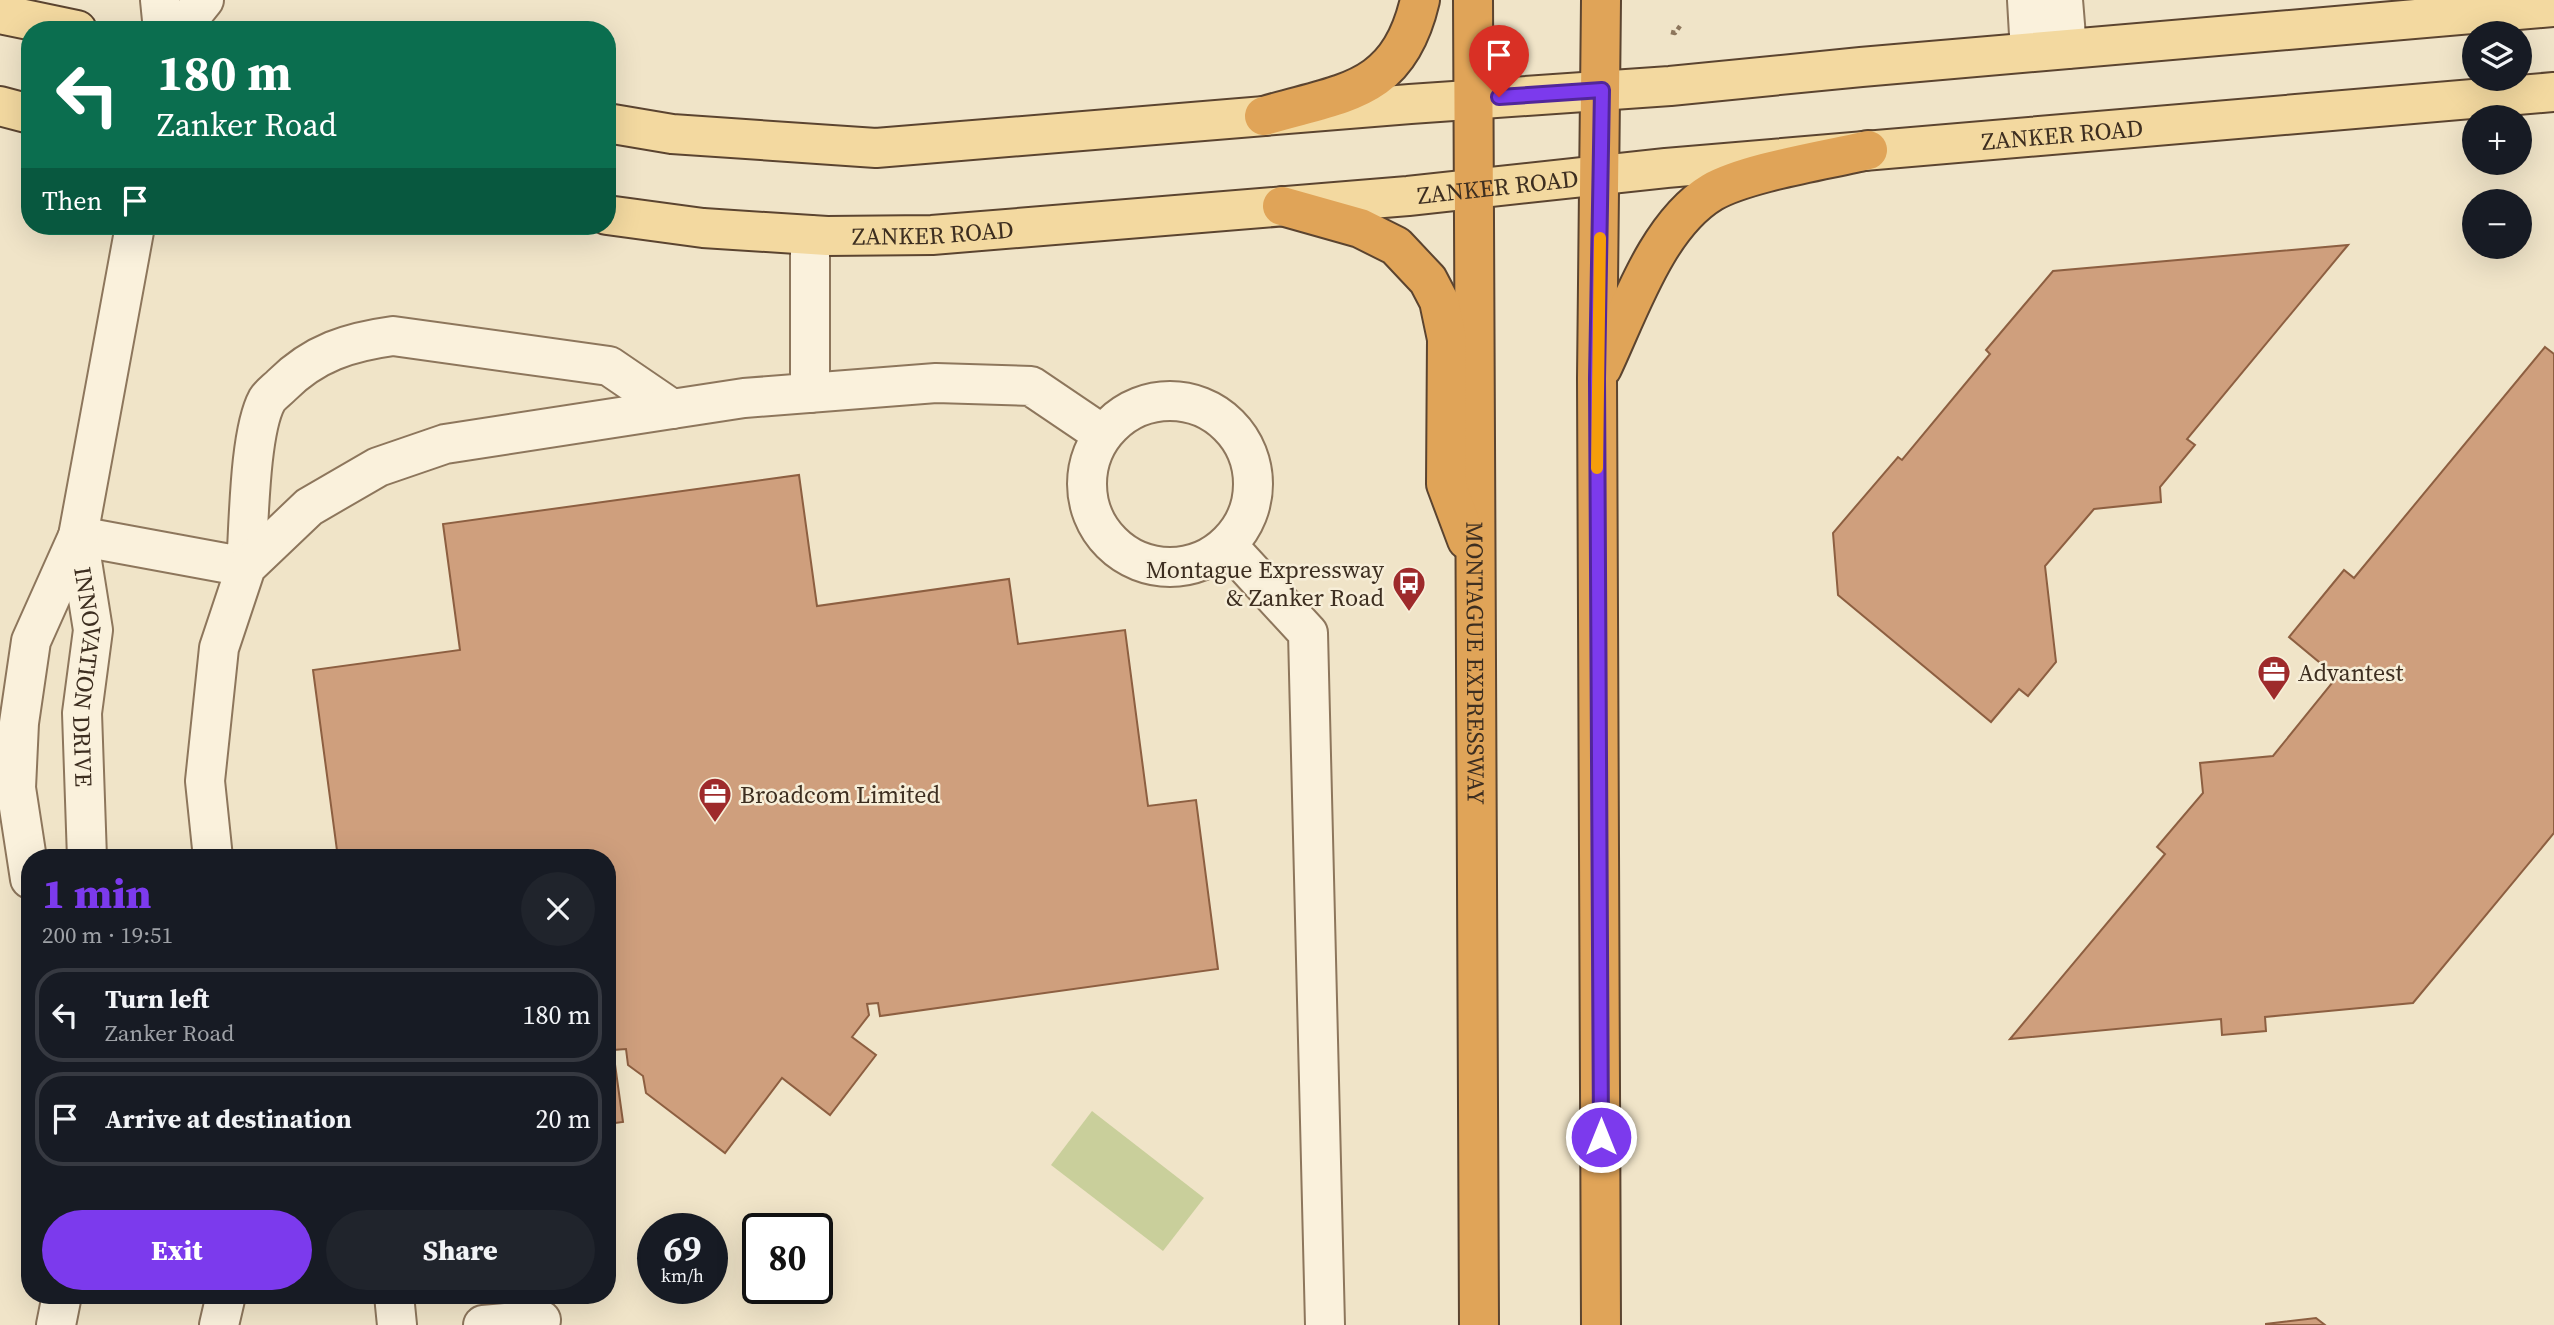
<!DOCTYPE html>
<html lang="en">
<head>
<meta charset="utf-8">
<style>
  :root { --surface:#171b24; --page:#20242c; --text:#f1f3f6; --muted:#9ea1a6; --line:#363941; --accent:#7c3aed }
  body { margin:0; font-family:"Source Serif 4",serif; background:var(--page); color:var(--text); height:100vh; display:flex; flex-direction:column; font-size:26px; white-space:nowrap }
  * { box-sizing:border-box; margin:0 }
  p { font-size:23px; color:var(--muted) }
  .icon { flex:none; width:38px; height:38px; fill:none; stroke:currentColor; stroke-width:2; stroke-linecap:round; stroke-linejoin:round }
  .map { position:relative; flex:1; overflow:hidden }
  .side { position:absolute; left:21px; top:849px; width:595px; height:455px; display:flex; flex-direction:column; background:var(--surface); border-radius:28px; box-shadow:0 7px 28px #0002 }
  .side>* { flex:none }
  .banner { position:absolute; left:21px; top:21px; width:595px; height:214px; border-radius:28px; box-shadow:0 7px 28px #0002; background:#0b6e4f; color:#fff; overflow:hidden }
  .fabs { position:absolute; left:2462px; top:21px; display:grid; gap:14px }
  .fabs a { display:grid; place-items:center; width:70px; height:70px; border-radius:50%; background:var(--surface); box-shadow:0 7px 28px #0002; font-size:35px }
  .speed { position:absolute; left:637px; top:1213px; display:flex; gap:14px; font-size:35px; font-weight:700; text-align:center }
  .speed>* { display:grid; place-content:center; width:91px; height:91px; border-radius:50%; background:var(--surface); box-shadow:0 7px 28px #0002; line-height:1 }
  .speed small { font-size:18px; font-weight:400 }
  .speed .limit { border:4px solid #111; border-radius:10px; background:#fff; color:#111 }
  .pin { position:absolute; display:grid; place-items:center; width:60px; height:60px; color:#fff; margin:-72px -30px; border-radius:50% 50% 50% 0; rotate:-45deg; box-shadow:0 0 7px #0007 }
  .pin .icon { rotate:45deg }
  .me { position:absolute; width:77px; margin:-38px; rotate:0deg; stroke-linejoin:round; filter:drop-shadow(0 0 5px #0008) }
  .turn { display:flex; align-items:center; gap:24px; height:147px; padding:0 21px; font-size:32px }
  .turn .icon { width:91px; height:91px; stroke-width:2.5 }
  .turn b { display:block; font-size:49px; line-height:60px }
  .then { display:flex; align-items:center; height:66px; padding:0 21px; background:#0003; gap:14px; font-size:26px }
  .round { display:grid; place-items:center; flex:none; width:74px; height:74px; border-radius:37px; background:var(--page) }
  .head { display:flex; align-items:center; justify-content:space-between; height:119px; padding:0 21px }
  h1 { font-size:42px; font-weight:800; line-height:52px; color:var(--accent) }
  .cta { display:flex; gap:14px; margin-top:auto; padding:14px 21px }
  .cta a { flex:1; height:80px; border-radius:42px; background:var(--accent); color:#fff; font-size:28px; font-weight:800; line-height:80px; text-align:center }
  .cta a+a { background:var(--page); color:var(--text) }
  ul { padding:0; list-style:none }
  li { display:flex; align-items:center; gap:21px; height:94px; margin:0 14px 10px; padding:0 7px; border:4px solid var(--line); border-radius:28px }
  li div { flex:1 }
  li b { display:block; font-size:26px }
  li em { font-style:normal }
  .map>svg:first-child { display:block }
  .green { fill:#c9cf9b }
  .building { fill:#cf9f7d; stroke:#8d5f41; stroke-width:2 }
  .lines { fill:none; stroke-linecap:round; stroke-linejoin:round }
  .minor-casing { stroke:#8d765c; stroke-width:42 }
  .major-casing { stroke:#5b4430; stroke-width:42 }
  .highway-casing { stroke:#5b4430; stroke-width:42 }
  .path { stroke:#8d765c; stroke-width:4.5; stroke-dasharray:5 3.5; stroke-linecap:butt }
  .minor { stroke:#faf1dc; stroke-width:38 }
  .major { stroke:#f3d9a0; stroke-width:38 }
  .highway { stroke:#e0a458; stroke-width:38 }
  .route-casing { stroke:#51269a; stroke-width:18 }
  .route { stroke:#7c3aed; stroke-width:12 }
  .slow { stroke:#f59e0b; stroke-width:12 }
  .labels { text-anchor:middle; dominant-baseline:central; stroke-width:5; stroke-linejoin:round; paint-order:stroke }
  .street-label { font-size:24px; fill:#3d2e20; stroke:#f7eed8 }
  .poi-label { font-size:24px; fill:#3d2e20; stroke:#f7eed8; text-anchor:start }
</style>
</head>
<body>
<div class="map">
<svg width="2554" height="1325" viewBox="0 0 2554 1325">
  <rect width="100%" height="100%" fill="#f0e4c8"/>
  <polygon class="green" points="1092,1111 1204,1198 1163,1251 1051,1165"/>
  <g class="building">
    <polygon points="2348,245 2187,439 2195,445 2160,487 2161,502 2094,509 2045,566 2056,662 2028,696 2019,689 1991,722 1838,595 1833,533 1898,457 1902,460 1990,354 1986,350 2053,271"/>
    <polygon points="2545,347 2554,354 2554,833 2413,1003 2265,1017 2266,1031 2222,1035 2221,1019 2010,1039 2165,854 2157,847 2203,793 2200,763 2273,756 2337,677 2289,637 2344,570 2354,578"/>
    <polygon points="799,475 817,606 1009,579 1018,644 1125,630 1148,806 1196,800 1218,969 880,1016 878,1003 867,1004 869,1015 852,1037 876,1055 830,1115 782,1078 725,1153 646,1093 643,1076 628,1065 626,1049 613,1050 623,1122 607,1124 607,858 338,858 313,670 460,650 443,524"/>
    <polygon points="2316,1318 2325,1325 2266,1325 2266,1324"/>
  </g>
  <g class="lines">
    <defs>
      <g id="minor">
        <polyline points="160,0 163,30"/>
        <polyline points="2027,0 2030,52"/>
        <polyline points="2063,0 2067,49"/>
        <polyline points="180,30 204,0"/>
        <polyline points="810,235 810,393"/>
        <circle cx="1170" cy="484" r="83"/>
        <path d="M 78,536 L 246,567 C 249,527 249,433 267,400 C 270,395 277,390 282,385 C 314,353 349,342 393,336 L 609,366 L 672,409"/>
        <path id="s1" d="M 78,536 L 93,630 L 82,713 L 87,858"/>
        <polyline points="1228,546 1308,633 1325,1325"/>
        <polyline points="213,858 205,781 219,648 246,567 309,507 378,467 445,444 672,409 744,398 936,383 1031,386 1102,434"/>
        <polyline points="30,879 16,788 19,723 31,641 78,536 135,226"/>
        <polyline points="394,1295 397,1325"/>
        <polyline points="56,1325 62,1295"/>
        <polyline points="219,1325 226,1295"/>
        <polyline points="483,1325 541,1320"/>
      </g>
      <g id="major">
        <polyline points="0,14 77,30"/>
        <polyline points="0,106 30,114"/>
        <polyline points="607,123 672,134 876,148 1410,104 1670,86 1861,67 2554,7"/>
        <path id="s2" d="M 607,215 L 703,228 L 827,236 L 932,235 L 1408,196 L 1666,168 L 2554,92"/>
      </g>
      <g id="highway">
        <path id="s3" d="M 1473,0 L 1479,1325"/>
        <polyline points="1601,0 1597,379 1601,1325"/>
        <path d="M 1264,116 C 1344,92 1398,94 1420,0"/>
        <polyline points="1282,206 1360,228 1396,246 1428,280 1439,301 1447,339 1446,484 1467,540"/>
        <path d="M 1602,368 C 1629,311 1657,225 1712,192 C 1747,172 1826,160 1868,150"/>
      </g>
    </defs>
    <use href="#minor" class="minor-casing"/>
    <use href="#major" class="major-casing"/>
    <use href="#highway" class="highway-casing"/>
    <polyline class="path" points="1671,32 1675,33 1680,26"/>
    <use href="#minor" class="minor"/>
    <use href="#major" class="major"/>
    <use href="#highway" class="highway"/>
  </g>
  <g class="lines">
    <defs>
      <polyline id="route" points="1499,97 1602,90 1597,379 1601,1137"/>
    </defs>
    <use href="#route" class="route-casing"/>
    <use href="#route" class="route"/>
    <polyline class="slow" points="1597,468 1600,238"/>
  </g>
  <defs>
    <symbol id="bus-pin" viewBox="-11 -11 22 30"><path d="M0 17L-7.5 6A9.5 9.5 0 1 1 7.5 6Z" fill="#9e2a2b" stroke="#f7eed8"/><path d="M-5-6H5V4H4V6H2V4H-2V6H-4V4H-5ZM-3.5-4V0h7V-4ZM-3.5 1.2v1.5H-2V1.2ZM2 1.2v1.5H3.5V1.2Z" fill="#fff"/></symbol>
    <symbol id="office-pin" viewBox="-11 -11 22 30"><path d="M0 17L-7.5 6A9.5 9.5 0 1 1 7.5 6Z" fill="#9e2a2b" stroke="#f7eed8"/><path d="M-6-3h4V-5.5h4V-3h4V5H-6ZM-1-4.5V-3h2v-1.5ZM-6 0V1H6V0Z" fill="#fff"/></symbol>
  </defs>
  <g fill-rule="evenodd">
    <use href="#bus-pin" x="1390" y="564" width="38" height="52"/>
    <use href="#office-pin" x="2255" y="653" width="38" height="52"/>
    <use href="#office-pin" x="696" y="775" width="38" height="52"/>
  </g>
  <g class="labels">
    <g class="street-label">
      <text stroke="none"><textPath href="#s2" startOffset="1461">ZANKER ROAD</textPath></text>
      <text stroke="none"><textPath href="#s2" startOffset="894">ZANKER ROAD</textPath></text>
      <text stroke="none"><textPath href="#s2" startOffset="327">ZANKER ROAD</textPath></text>
      <text stroke="none"><textPath href="#s3" startOffset="663">MONTAGUE EXPRESSWAY</textPath></text>
      <text stroke="none"><textPath href="#s1" startOffset="142">INNOVATION DRIVE</textPath></text>
    </g>
    <g class="poi-label">
      <text x="1384" y="569" text-anchor="end">Montague Expressway<tspan x="1384" dy="28">&amp; Zanker Road</tspan></text>
      <text x="2298" y="672">Advantest</text>
      <text x="740" y="794">Broadcom Limited</text>
    </g>
  </g>
</svg>
<div class="fabs">
<a><svg class="icon" aria-label="layers" viewBox="0 0 24 24"><path d="M12 4l9 5-9 5-9-5zM3 14l9 5 9-5"/></svg></a>
<a>+</a>
<a>−</a>
</div>
<div class="speed"><div>69<small>km/h</small></div><div class="limit">80</div></div>
<div class="pin" style="left:1499px;top:97px;background:#d93025"><svg class="icon" aria-label="arrive" viewBox="0 0 24 24"><path d="M6 21V4h12l-3 4 3 4H6"/></svg></div>
<svg class="me" style="left:1601px;top:1137px" viewBox="-20 -20 40 40"><circle r="17" fill="#7c3aed" stroke="#fff" stroke-width="3"/><path d="M0-11L8 9 0 5-8 9z" fill="#fff"/></svg>
<div class="banner">
<div class="turn"><svg class="icon" aria-label="left" viewBox="0 0 24 24"><path d="M17 20v-9H6M10 6l-5 5 5 5"/></svg><div><b>180 m</b>Zanker Road</div></div>
<div class="then">Then<svg class="icon" aria-label="arrive" viewBox="0 0 24 24"><path d="M6 21V4h12l-3 4 3 4H6"/></svg></div>
</div>
<section class="side">
<div class="head"><div><h1>1 min</h1><p>200 m · 19:51</p></div><a class="round"><svg class="icon" aria-label="close" viewBox="0 0 24 24"><path d="M6 6l12 12M18 6L6 18"/></svg></a></div>
<ul>
<li><svg class="icon" aria-label="left" viewBox="0 0 24 24"><path d="M17 20v-9H6M10 6l-5 5 5 5"/></svg><div><b>Turn left</b><p>Zanker Road</p></div><em>180 m</em></li>
<li><svg class="icon" aria-label="arrive" viewBox="0 0 24 24"><path d="M6 21V4h12l-3 4 3 4H6"/></svg><div><b>Arrive at destination</b></div><em>20 m</em></li>
</ul>
<div class="cta"><a>Exit</a><a>Share</a></div>
</section>
</div>
</body>
</html>
